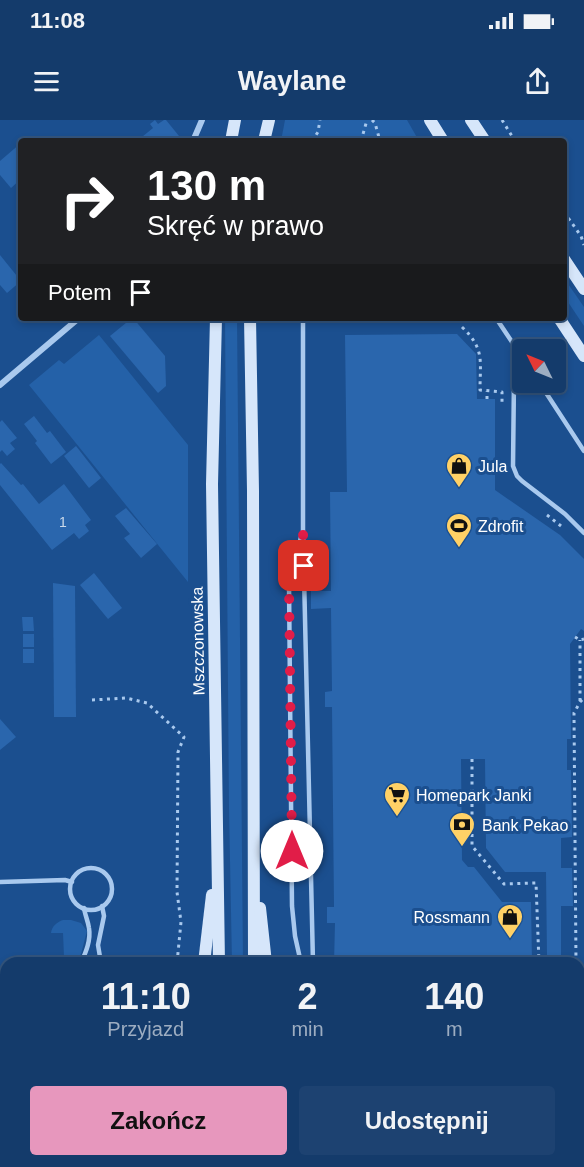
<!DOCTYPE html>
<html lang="pl">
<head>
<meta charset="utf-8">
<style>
  :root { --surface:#143b6b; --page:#1d4271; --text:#f1f3f6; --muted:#9dadc1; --line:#33557e; --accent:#e797bd }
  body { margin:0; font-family:Helvetica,sans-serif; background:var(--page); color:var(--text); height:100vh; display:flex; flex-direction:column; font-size:22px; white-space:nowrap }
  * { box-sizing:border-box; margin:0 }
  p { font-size:20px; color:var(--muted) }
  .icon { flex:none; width:33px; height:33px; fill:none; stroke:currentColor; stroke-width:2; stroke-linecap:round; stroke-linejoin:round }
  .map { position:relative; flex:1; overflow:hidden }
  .drawer { position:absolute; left:0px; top:837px; width:585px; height:210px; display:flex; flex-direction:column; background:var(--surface); border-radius:18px 18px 0 0; box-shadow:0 3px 9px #0003,0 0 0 2px var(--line) }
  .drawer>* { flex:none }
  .banner { position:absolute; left:18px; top:18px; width:549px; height:183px; border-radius:6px; box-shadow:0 3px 9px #0003,0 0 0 2px var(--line); background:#202124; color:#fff; overflow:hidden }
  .needle { width:39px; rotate:313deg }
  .buttons { position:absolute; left:512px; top:219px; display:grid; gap:12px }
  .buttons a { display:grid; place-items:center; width:54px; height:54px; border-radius:6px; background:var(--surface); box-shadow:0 3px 9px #0003,0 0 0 2px var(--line); font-size:30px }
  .pin { position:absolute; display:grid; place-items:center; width:51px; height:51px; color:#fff; margin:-26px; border-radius:12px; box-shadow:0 3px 9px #0006 }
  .me { position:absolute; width:66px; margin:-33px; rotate:0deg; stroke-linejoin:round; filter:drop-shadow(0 0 4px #0008) }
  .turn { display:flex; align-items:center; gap:21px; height:126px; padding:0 30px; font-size:27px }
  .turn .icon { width:78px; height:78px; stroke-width:2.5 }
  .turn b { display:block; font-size:42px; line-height:51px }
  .then { display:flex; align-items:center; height:57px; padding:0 30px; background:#0003; gap:12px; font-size:22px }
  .eta { display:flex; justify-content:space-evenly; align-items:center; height:102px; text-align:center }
  .eta b { font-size:36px; font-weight:800; line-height:42px }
  .action { display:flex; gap:12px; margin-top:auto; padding:12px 30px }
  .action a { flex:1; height:69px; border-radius:6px; background:var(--accent); color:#111; font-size:24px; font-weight:800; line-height:69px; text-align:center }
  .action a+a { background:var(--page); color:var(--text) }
  .status { display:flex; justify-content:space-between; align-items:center; height:42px; padding:0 30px; background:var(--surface); direction:ltr }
  .status svg { height:16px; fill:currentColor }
  header { display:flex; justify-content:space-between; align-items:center; height:78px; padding:0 30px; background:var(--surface); font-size:27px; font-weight:800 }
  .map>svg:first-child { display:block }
  .green { fill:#2461a8 }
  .building { fill:#2a66ad }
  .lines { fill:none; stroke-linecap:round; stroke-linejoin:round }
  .path { stroke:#a9c9ee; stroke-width:3; stroke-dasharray:3 4.5; stroke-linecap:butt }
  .lane { stroke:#a9c9ee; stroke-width:4.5 }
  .street { stroke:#a9c9ee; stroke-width:6 }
  .secondary { stroke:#d6e6fa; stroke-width:12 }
  .route { stroke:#e11d48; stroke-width:10; stroke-dasharray:0 18 }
  .labels { text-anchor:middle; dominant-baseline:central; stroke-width:6; stroke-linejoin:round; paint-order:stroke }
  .number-label { font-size:14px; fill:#cad9ea }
  .poi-label { font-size:16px; fill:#fff; stroke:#1b4f8f; text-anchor:start }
  .street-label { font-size:16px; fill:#fff; stroke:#1b4f8f }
</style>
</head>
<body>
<div class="status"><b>11:08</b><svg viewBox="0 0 49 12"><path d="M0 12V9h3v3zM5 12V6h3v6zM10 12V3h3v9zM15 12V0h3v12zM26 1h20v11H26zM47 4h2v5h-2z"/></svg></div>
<header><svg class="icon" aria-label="menu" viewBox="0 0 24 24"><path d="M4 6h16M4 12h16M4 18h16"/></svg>Waylane<svg class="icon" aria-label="share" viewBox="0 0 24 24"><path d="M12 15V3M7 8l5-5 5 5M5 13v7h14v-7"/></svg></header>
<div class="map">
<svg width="584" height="1047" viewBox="0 0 584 1047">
  <rect width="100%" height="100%" fill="#1b4f8f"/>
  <g class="green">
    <polygon points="285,0 407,0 419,21 281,21"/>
    <polygon points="564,158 584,187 584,206 564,176"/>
    <polygon points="225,198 237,198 243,843 232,843 229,688"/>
    <polygon points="99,215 188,325 188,462 29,265 59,240 64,244"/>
    <path d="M 63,800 L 71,800 L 81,803 L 87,811 L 81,834 L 75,843 L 52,843 L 52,838 L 64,837 L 63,813 L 51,813 C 52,806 57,802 63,800 Z"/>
  </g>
  <g class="building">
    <polygon points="155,0 158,4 164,0 166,0 179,16 173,21 137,21 153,8 150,4"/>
    <polygon points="21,23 21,59 11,68 0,55 0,41"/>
    <polygon points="0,135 21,161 7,173 0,165"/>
    <polygon points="132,198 133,198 165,236 166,266 158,273 110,216"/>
    <polygon points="457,214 476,234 477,279 495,279 495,370 560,415 584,439 584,511 581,509 570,524 571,619 567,619 567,650 571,650 572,717 561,718 561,748 572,748 573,786 561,786 561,837 547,837 546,752 505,752 486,728 485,639 461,639 462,740 468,747 474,747 502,782 531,782 532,843 334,843 335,803 327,803 327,787 334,787 332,587 325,587 325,572 332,571 331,488 311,489 311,471 331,471 330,372 347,372 345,215"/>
    <polygon points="34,296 47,313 50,311 66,332 51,344 35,323 37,321 24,304"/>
    <polygon points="2,300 17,318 10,323 15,329 7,336 2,330 0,332 0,302"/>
    <polygon points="76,326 101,358 89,368 64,336"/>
    <polygon points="1,343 21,365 23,364 39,384 64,364 91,400 85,405 89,411 79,419 74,413 52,430 0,365 0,344"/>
    <polygon points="126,388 157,424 141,438 124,418 130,414 115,396"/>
    <polygon points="94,453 122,488 108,499 80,465"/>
    <polygon points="53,463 75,466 76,597 54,597"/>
    <polygon points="22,497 33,497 34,511 23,511"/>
    <rect x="23" y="514" width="11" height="13"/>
    <rect x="23" y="529" width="11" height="14"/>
    <polygon points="0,599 16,617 0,630"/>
    <polygon points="579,989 582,989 584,994 584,1027 579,1027"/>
    <rect x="346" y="1041" width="224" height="6"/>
  </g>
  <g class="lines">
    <g class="path">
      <polyline points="372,0 375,3 380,21"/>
      <polyline points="502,0 515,21"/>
      <polyline points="312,21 318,12 320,0"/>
      <polyline points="361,21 367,0"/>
      <polyline points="564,92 581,116 584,125"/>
      <path d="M 462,207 C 485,229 480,241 480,270 L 502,272 L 502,283"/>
      <polyline points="487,279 487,271"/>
      <polyline points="547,395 561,406"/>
      <polyline points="575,517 580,520 584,519"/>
      <polyline points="92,580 126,578 147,583 184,617 178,632 177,772 181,802 177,843"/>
      <polyline points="580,581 580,520"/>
      <polyline points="472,639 472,726 504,764 536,763 539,843"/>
      <polyline points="576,843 574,593 580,582 584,578"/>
      <polyline points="579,852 584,852"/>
      <polyline points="579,962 584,970"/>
      <polyline points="0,1007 6,1007"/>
      <polyline points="152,1047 152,1041"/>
    </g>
    <g class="lane">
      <polyline points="303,198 303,412 313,843"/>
      <polyline points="496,198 522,237"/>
      <polyline points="522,241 517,248 514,258 513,346 517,356 522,361 565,394 584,413"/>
      <polyline points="539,262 584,331"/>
      <circle cx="91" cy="769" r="21"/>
      <polyline points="0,762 65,760 72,762"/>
      <path d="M 81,843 C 86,832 91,820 89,808 C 88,801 85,795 84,788"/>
      <polyline points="101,843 98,825 104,796 102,786"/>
      <polyline points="301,843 295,816 292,786 289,463 301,417"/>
      <polyline points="0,864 6,869"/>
      <polyline points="0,907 6,901"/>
      <polyline points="329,1041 330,1047"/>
      <polyline points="89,1047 91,1041"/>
      <polyline points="109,1047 111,1041"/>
    </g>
    <g class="street">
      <polyline points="193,21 202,0"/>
      <polyline points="0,265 79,198"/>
    </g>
    <g class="secondary">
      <polyline points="430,0 443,21"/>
      <polyline points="471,0 485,21"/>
      <polyline points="231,21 235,0"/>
      <polyline points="264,21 269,0"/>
      <polyline points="564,139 584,169"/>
      <polyline points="216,198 212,364 219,843"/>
      <polyline points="250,198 253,371 254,843"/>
      <polyline points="559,198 584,236"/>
      <polyline points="260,788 266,843"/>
      <polyline points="204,843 212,775"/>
      <polyline points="223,1041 223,1047"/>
      <polyline points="255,1041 255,1047"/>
      <polyline points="289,1041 289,1047"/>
      <polyline points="185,1047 185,1041"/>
    </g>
  </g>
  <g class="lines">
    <polyline class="route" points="292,731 289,463 303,412 304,446"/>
  </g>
  <defs>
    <symbol id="shop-pin" viewBox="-11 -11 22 30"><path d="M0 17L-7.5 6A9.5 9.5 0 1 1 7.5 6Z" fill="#ffd166" stroke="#1b4f8f"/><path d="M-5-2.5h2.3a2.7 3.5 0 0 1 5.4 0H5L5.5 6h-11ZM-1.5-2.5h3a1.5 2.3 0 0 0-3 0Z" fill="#111"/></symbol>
    <symbol id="stadium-pin" viewBox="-11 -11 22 30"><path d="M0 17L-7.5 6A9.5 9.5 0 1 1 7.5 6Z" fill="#ffd166" stroke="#1b4f8f"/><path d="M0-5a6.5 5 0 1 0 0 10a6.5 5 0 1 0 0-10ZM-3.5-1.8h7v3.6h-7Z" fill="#111"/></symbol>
    <symbol id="supermarket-pin" viewBox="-11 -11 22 30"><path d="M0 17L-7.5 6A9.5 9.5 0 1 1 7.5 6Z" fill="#ffd166" stroke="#1b4f8f"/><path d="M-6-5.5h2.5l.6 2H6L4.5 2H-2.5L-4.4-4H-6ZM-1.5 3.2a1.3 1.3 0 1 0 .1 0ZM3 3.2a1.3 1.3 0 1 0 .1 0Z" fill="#111"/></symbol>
    <symbol id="bank-pin" viewBox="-11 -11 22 30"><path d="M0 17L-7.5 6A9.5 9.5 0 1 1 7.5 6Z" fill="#ffd166" stroke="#1b4f8f"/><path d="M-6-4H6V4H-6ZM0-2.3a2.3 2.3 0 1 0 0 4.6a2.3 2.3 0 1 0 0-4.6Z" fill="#111"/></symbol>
  </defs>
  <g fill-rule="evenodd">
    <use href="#shop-pin" x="444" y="331" width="30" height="40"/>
    <use href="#stadium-pin" x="444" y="391" width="30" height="40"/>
    <use href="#supermarket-pin" x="382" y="660" width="30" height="40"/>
    <use href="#bank-pin" x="447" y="690" width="30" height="40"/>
    <use href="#shop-pin" x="495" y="782" width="30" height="40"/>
  </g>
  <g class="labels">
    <g class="number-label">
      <text x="63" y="402">1</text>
    </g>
    <g class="poi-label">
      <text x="478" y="346">Jula</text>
      <text x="478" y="406">Zdrofit</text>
      <text x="416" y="675">Homepark Janki</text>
      <text x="482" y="705">Bank Pekao</text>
      <text x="490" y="797" text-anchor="end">Rossmann</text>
    </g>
    <g class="street-label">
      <text transform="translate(198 521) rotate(-91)">Mszczonowska</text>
    </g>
  </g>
</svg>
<div class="buttons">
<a><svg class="needle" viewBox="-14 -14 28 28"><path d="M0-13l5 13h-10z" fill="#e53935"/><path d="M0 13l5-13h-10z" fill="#9dadc1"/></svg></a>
</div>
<div class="pin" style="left:304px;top:446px;background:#d93025"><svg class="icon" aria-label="arrive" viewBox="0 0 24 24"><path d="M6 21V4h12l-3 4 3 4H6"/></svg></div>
<svg class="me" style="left:292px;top:731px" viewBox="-20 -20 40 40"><circle r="19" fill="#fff"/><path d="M0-13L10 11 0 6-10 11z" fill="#e11d48"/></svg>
<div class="banner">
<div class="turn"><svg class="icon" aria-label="right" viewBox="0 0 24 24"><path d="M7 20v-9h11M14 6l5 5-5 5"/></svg><div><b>130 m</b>Skręć w prawo</div></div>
<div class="then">Potem<svg class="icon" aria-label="arrive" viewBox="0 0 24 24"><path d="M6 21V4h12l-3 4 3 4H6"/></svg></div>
</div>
<section class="drawer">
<div class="eta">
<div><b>11:10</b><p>Przyjazd</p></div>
<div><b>2</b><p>min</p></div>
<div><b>140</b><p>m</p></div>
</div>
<div class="action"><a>Zakończ</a><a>Udostępnij</a></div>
</section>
</div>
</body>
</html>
